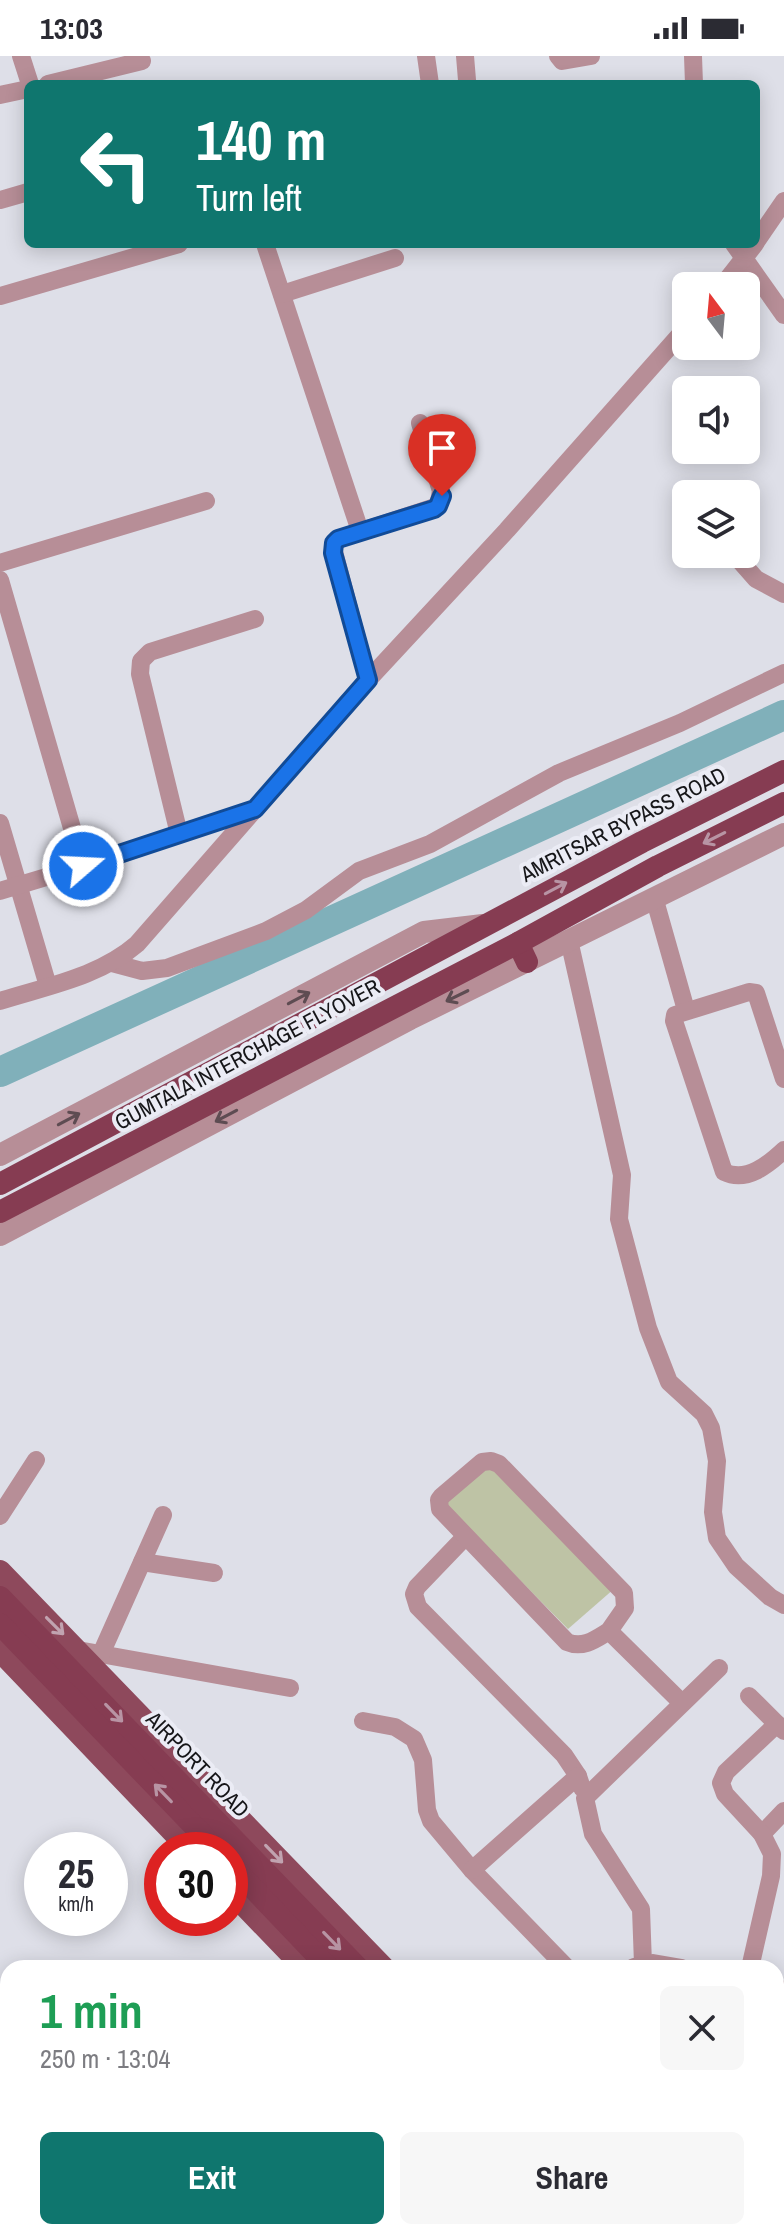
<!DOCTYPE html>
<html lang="en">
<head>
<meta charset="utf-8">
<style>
  :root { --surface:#fff; --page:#f7f7f7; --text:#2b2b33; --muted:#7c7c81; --accent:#0f766e }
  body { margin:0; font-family:"Archivo Narrow",sans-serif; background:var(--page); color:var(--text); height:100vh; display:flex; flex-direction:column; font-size:30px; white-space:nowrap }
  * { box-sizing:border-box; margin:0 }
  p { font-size:26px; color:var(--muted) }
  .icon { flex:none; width:44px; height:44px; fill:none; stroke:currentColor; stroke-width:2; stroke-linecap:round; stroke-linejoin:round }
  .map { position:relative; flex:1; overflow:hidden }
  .sheet { position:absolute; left:0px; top:1904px; width:784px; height:280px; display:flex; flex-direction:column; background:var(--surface); border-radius:24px 24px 0 0; box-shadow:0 4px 20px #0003 }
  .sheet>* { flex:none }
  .guide { position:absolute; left:24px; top:24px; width:736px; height:168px; border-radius:12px; box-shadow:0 4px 20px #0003; background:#0f766e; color:#fff; overflow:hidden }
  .needle { width:52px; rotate:344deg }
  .tools { position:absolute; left:672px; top:216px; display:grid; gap:16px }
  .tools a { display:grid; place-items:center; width:88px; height:88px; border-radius:12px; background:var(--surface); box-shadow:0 4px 20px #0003; font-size:40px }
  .speed { position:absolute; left:24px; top:1776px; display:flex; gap:16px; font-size:40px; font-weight:700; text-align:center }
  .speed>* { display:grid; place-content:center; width:104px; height:104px; border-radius:50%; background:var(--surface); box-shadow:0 4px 20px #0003; line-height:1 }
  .speed small { font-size:20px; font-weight:400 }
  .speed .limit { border:12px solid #d22; background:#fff; color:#111 }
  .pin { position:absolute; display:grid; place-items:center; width:68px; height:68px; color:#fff; margin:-82px -34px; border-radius:50% 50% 50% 0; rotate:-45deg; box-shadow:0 0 8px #0007 }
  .pin .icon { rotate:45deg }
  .me { position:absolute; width:88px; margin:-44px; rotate:71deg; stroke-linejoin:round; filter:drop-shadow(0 0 6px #0008) }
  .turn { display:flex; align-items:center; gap:28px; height:168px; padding:0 40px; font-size:36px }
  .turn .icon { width:104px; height:104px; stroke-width:2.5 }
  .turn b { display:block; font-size:56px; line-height:68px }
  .round { display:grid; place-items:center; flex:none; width:84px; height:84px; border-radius:12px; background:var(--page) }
  .head { display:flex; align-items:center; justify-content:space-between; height:136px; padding:0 40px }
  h1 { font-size:48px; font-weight:800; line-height:60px; color:#1e9e55 }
  .button { display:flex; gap:16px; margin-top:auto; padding:16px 40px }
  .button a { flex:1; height:92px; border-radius:12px; background:var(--accent); color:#fff; font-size:32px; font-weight:800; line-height:92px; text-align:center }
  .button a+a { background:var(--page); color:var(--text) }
  .status { display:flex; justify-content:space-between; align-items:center; height:56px; padding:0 40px; background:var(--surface); direction:ltr }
  .status svg { height:22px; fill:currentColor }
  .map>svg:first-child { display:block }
  .green { fill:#bec3a5 }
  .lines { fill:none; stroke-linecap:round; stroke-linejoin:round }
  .river { stroke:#80b0ba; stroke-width:30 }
  .minor { stroke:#b78e97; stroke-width:18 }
  .tertiary { stroke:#b78e97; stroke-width:22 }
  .primary { stroke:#8e495c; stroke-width:22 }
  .trunk { stroke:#863c52; stroke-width:22 }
  .oneway { stroke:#b894a4 }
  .oneway2 { stroke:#5e4c52 }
  .oneway3 { stroke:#c1a3b0 }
  .route-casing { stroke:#114b97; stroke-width:20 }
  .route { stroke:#1a73e8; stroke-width:14 }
  .labels { text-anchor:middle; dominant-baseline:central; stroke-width:8; stroke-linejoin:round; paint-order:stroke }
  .street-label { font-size:22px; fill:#161619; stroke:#ebecf5 }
</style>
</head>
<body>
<div class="status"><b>13:03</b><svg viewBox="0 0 49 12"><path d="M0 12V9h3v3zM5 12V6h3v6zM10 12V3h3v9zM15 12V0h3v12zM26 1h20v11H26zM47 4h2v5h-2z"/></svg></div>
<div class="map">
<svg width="784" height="2184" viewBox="0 0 784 2184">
  <rect width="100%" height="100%" fill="#dedfe8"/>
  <polygon class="green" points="489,1404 615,1532 568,1573 440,1443"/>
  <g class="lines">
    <polyline class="river" points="0,1016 784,659"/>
    <g class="minor">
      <polyline points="21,0 30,28"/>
      <polyline points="426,0 430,28"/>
      <polyline points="465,0 467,24"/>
      <polyline points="558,0 562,5 591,0"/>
      <polyline points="693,0 694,28"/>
      <polyline points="48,28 142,5"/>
      <polyline points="0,39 28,33"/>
      <polyline points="0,144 28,136"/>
      <polyline points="756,186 784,145"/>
      <polyline points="265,188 360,475"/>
      <polyline points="734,188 784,259"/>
      <polyline points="722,230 755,188"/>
      <polyline points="282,238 395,202"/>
      <polyline points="0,240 179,188"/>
      <polyline points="734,498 756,523 784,538"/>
      <polyline points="0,507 206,445"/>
      <polyline points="0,524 83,810"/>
      <polyline points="368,624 333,492 338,483 438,450 441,435 420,367"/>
      <polyline points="0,767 48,930"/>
      <polyline points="179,778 140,618 141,605 150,596 255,563"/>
      <polyline points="0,835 83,810 252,754"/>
      <polyline points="654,841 686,954"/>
      <polyline points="569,884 622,1119 619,1163 648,1272 669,1326 704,1358 711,1372 717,1405 713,1456 717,1482 736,1510 770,1541 784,1549"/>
      <polyline points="112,907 142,915 167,912 266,875 306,854 359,815 430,788 559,717 680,667 784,617"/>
      <path d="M 0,945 C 47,930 99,921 137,888 L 368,624 L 507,474 L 686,272"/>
      <path d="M 784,1023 L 756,937 L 749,936 L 675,959 L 674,965 L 724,1116 C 747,1127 769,1108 784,1094"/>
      <polyline points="0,1460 36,1404"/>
      <polyline points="465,1481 417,1531 414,1538 418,1551 564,1699 578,1720"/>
      <polyline points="142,1506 214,1517"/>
      <path d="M 609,1575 L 625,1552 L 624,1537 L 499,1408 L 491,1405 L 482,1406 L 442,1440 L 439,1444 L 440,1453 L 567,1586 C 583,1593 596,1583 609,1575 L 682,1647"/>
      <polyline points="78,1594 290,1632"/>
      <polyline points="101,1598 163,1459"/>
      <polyline points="749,1640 784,1675"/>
      <polyline points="363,1665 395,1671 414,1683 423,1704 427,1754 431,1765 472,1814 567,1912"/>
      <polyline points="762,1778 784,1755"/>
      <polyline points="472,1814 578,1720 582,1732"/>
      <polyline points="643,1908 641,1853 593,1778 585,1742 719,1612"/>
      <polyline points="634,1911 653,1907 682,1912"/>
      <polyline points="750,1912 771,1820 772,1798 762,1778 725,1738 721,1727 726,1716 777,1668"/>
      <polyline points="776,1932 784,1934"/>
      <polyline points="510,2184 517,2176"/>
    </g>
    <g class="tertiary">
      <polyline points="0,1099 424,876 483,869"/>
      <polyline points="0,1179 410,963 784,778"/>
    </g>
    <g class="primary">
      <polyline points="0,1515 384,1912"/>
      <polyline points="0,1595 190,1794"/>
      <polyline points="230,1835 304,1912"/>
      <polyline points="559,2176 567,2184"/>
      <polyline points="638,2176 646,2184"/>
    </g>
    <g class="trunk">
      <polyline points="518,887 527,906"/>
      <polyline points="0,1128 642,786 784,715"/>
      <polyline points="0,1156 518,887 658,810 784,747"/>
      <polyline points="0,1541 358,1912"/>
      <polyline points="0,1568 217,1794"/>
      <polyline points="230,1808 329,1912"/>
      <polyline points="582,2176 590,2184"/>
      <polyline points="614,2176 622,2184"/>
    </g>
  </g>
  <defs><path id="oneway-shaft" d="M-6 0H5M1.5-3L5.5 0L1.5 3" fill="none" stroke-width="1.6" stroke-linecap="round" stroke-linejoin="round" transform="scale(2)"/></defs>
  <g class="oneway">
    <use href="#oneway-shaft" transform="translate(714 782) rotate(153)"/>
    <use href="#oneway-shaft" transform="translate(556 832) rotate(-28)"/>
    <use href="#oneway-shaft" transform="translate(114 1657) rotate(46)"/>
    <use href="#oneway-shaft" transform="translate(163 1737) rotate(-134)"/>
    <use href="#oneway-shaft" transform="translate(332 1885) rotate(46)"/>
  </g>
  <g class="oneway2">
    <use href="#oneway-shaft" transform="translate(457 940) rotate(154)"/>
    <use href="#oneway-shaft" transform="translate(299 942) rotate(-28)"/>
    <use href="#oneway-shaft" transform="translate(226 1060) rotate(152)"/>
    <use href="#oneway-shaft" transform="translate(69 1063) rotate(-28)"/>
  </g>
  <g class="oneway3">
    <use href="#oneway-shaft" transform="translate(55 1570) rotate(45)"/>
    <use href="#oneway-shaft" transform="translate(274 1798) rotate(46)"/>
  </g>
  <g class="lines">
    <defs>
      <polyline id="route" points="83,810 255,753 368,624 333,497 334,487 338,483 434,453 438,450 442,440"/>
    </defs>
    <use href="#route" class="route-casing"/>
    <use href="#route" class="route"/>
  </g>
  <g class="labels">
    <g class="street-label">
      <text transform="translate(623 768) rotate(-27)">AMRITSAR BYPASS ROAD</text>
      <text transform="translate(247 998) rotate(-28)">GUMTALA INTERCHAGE FLYOVER</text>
      <text transform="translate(198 1708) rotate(46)">AIRPORT ROAD</text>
    </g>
  </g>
</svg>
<div class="tools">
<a><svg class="needle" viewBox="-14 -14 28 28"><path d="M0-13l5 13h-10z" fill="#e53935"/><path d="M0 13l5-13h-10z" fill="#7c7c81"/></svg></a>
<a><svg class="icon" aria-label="sound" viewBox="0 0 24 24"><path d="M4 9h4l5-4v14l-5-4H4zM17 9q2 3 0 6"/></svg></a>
<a><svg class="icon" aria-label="layers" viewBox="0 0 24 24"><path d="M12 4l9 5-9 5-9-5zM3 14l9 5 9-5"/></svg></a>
</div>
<div class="speed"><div>25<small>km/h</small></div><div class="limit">30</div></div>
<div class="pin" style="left:442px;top:440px;background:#d93025"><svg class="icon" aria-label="arrive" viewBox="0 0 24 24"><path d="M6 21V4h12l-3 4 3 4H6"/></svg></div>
<svg class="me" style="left:83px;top:810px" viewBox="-20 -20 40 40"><circle r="17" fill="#1a73e8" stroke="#fff" stroke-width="3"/><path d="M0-11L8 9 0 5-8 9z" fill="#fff"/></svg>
<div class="guide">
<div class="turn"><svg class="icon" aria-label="left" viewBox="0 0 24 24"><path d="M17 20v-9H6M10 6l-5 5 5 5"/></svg><div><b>140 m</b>Turn left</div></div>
</div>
<section class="sheet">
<div class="head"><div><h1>1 min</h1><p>250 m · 13:04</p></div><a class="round"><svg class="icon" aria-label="close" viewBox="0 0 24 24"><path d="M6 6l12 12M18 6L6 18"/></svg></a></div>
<div class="button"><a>Exit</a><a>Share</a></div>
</section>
</div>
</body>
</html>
